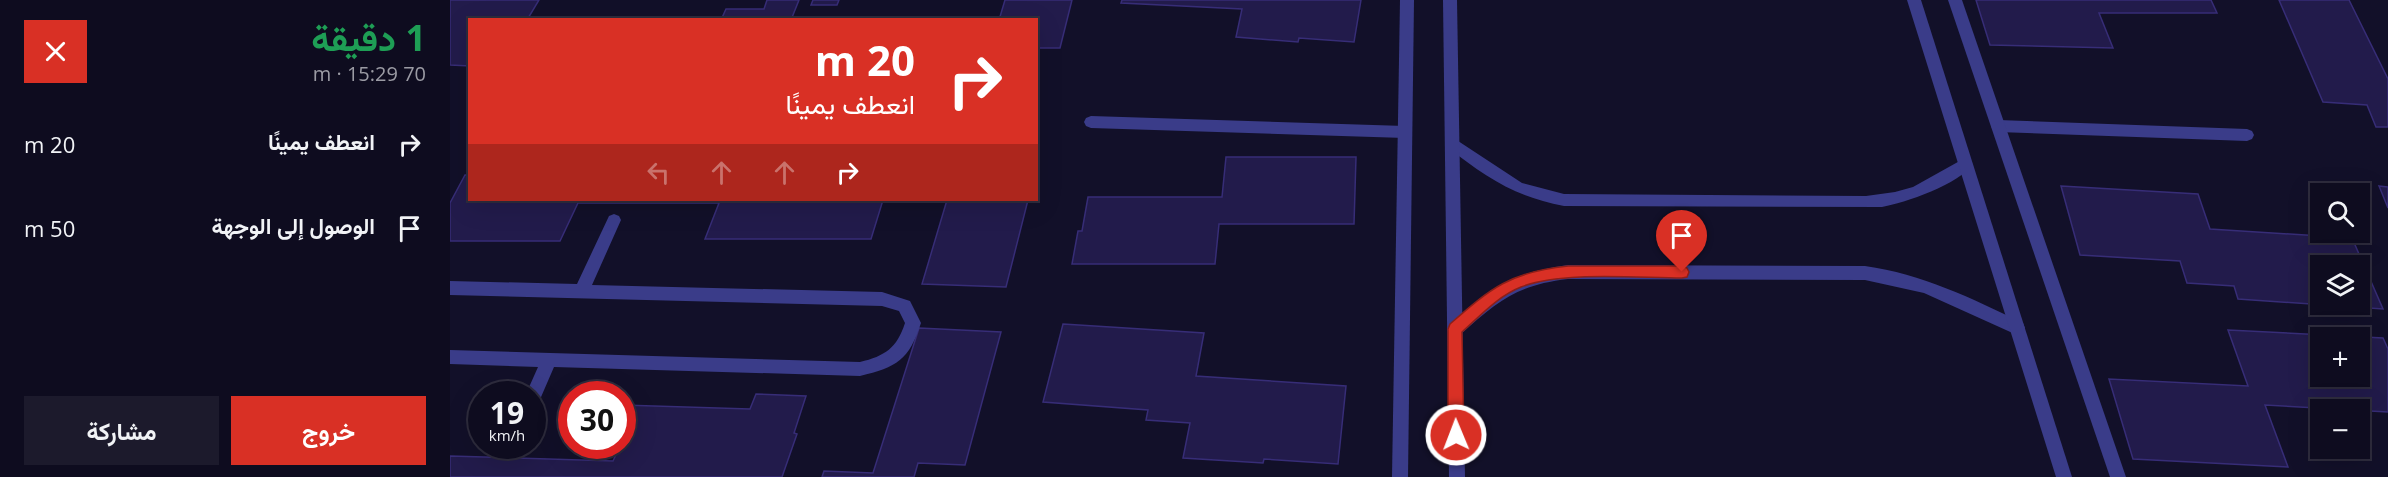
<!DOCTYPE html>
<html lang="ar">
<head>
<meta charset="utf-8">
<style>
  :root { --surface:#0e0c1f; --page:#1c1a2c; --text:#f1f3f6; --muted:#9b9ba4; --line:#2e2c3d; --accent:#d93025 }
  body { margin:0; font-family:"Open Sans",Vazirmatn,sans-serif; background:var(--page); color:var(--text); direction:rtl; height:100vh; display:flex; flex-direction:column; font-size:22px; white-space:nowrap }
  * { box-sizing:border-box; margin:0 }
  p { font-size:20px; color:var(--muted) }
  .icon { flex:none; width:33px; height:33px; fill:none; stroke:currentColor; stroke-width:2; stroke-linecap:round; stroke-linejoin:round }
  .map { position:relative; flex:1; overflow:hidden; direction:ltr }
  .panel { display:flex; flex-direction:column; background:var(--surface); width:450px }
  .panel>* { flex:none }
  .top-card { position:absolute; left:18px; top:18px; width:570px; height:183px; border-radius:0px; box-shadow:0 6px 24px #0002,0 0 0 2px var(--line); direction:rtl; background:#d93025; color:#fff; overflow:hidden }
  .tools { position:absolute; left:1860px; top:183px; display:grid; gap:12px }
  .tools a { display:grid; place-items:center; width:60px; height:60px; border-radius:0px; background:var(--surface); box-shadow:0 6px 24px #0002,0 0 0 2px var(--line); font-size:30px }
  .speed { position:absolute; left:18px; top:381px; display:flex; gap:12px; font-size:30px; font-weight:700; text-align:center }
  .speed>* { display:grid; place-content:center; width:78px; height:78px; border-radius:50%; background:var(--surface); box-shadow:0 6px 24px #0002,0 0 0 2px var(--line); line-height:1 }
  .speed small { font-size:15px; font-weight:400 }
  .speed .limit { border:9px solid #d22; background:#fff; color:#111 }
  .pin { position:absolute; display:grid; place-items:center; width:51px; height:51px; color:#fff; margin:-62px -26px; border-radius:50% 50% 50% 0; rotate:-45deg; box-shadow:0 0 6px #0007 }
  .pin .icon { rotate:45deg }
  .me { position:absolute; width:66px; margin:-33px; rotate:359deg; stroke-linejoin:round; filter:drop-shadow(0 0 4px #0008) }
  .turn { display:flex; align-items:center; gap:21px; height:126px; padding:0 24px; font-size:27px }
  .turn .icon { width:78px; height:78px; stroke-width:2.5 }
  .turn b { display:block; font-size:42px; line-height:51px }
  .lanes { display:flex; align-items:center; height:57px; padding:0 24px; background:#0003; justify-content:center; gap:30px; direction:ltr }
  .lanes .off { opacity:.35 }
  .round { display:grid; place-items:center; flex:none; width:63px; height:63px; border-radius:0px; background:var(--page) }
  .head { display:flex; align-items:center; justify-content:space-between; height:102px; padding:0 24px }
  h1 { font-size:36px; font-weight:700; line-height:45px; color:#1e9e55 }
  .primary-button { display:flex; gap:12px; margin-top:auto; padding:12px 24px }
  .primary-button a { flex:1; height:69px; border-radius:0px; background:var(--accent); color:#fff; font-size:24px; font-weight:700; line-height:69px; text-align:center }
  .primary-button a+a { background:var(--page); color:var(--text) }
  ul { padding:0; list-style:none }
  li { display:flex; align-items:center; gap:18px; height:84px; padding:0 24px }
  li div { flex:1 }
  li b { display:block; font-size:22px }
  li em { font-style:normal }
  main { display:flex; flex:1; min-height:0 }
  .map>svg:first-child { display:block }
  .building { fill:#221b4b; stroke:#372d77; stroke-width:1.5; fill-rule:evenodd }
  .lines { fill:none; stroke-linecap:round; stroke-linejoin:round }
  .service { fill:#3a3c89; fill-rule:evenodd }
  .minor { fill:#3a3c89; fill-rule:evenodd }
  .route { fill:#d93025; stroke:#8d1f18; stroke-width:1.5 }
</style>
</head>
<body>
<main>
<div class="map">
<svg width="1938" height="477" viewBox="0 0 1938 477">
  <rect width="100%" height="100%" fill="#121029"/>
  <g class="building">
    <polygon points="0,0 89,0 77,20 20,20 20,66 0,65"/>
    <polygon points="317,0 349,0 341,20 271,20 276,9 314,9"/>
    <polygon points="363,0 389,0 387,5 361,5"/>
    <polygon points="555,0 622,0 610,48 586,48 586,20 549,20"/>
    <polygon points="672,0 911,0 904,42 849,38 848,42 786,37 792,9 671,3"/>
    <polygon points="1526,0 1761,0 1767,13 1649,13 1663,48 1540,45"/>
    <polygon points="1829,0 1899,0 1938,79 1938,127 1926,127 1917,105 1873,102"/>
    <polygon points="776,157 906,157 904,224 769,224 765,264 622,264 628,231 632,231 638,197 772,197"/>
    <polygon points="15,175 20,175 20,200 433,200 421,239 255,239 269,203 128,203 110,241 0,241 0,203"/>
    <path d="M 1611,186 L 1748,194 L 1760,229 L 1902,238 L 1933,309 L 1788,299 L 1784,286 L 1737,283 L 1730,261 L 1630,255 ZM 1870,266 L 1910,266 L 1910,304 L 1870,304 Z"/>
    <polygon points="1929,186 1938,187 1938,208"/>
    <polygon points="497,200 578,200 556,287 472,284"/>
    <polygon points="613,324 754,333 746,376 896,386 888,464 814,459 813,463 733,458 740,423 696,420 698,410 593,402"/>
    <polygon points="469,328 551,332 515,465 468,463 464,477 372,477 374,471 423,473"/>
    <path d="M 1778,330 L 1933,338 L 1938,349 L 1938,412 L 1815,405 L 1838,467 L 1683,459 L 1659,379 L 1798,386 ZM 1870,338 L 1910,338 L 1910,376 L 1870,376 Z"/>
    <polygon points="306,394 356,396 344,433 347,434 332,477 0,477 0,456 163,461 170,446 172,446 172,405 300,409"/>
  </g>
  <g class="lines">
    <g class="service">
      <polygon points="641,116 955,126 960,128 962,132 960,136 955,138 641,128 636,126 634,122 636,118"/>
      <polygon points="1548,120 1797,129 1802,131 1804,135 1802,139 1797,141 1548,132 1543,130 1541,126 1543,122"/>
      <path d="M 1002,137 L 1072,183 L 1114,194 L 1416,196 L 1445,192 L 1463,187 L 1515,158 L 1520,160 L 1522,164 C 1511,184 1454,203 1432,207 L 1114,206 C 1065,197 1036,177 997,147 L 995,143 L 997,139 Z"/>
      <path d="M 164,214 L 169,216 L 171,220 L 142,285 L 432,292 L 460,301 L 471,323 C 459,360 447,367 410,376 L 104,367 L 88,404 L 82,406 L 82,394 L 76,394 L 88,367 L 0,364 L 0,350 L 410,362 C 435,356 447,348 455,323 L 449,311 L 432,306 L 0,295 L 0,281 L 127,284 L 159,216 Z"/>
      <path d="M 1118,265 L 1415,266 C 1472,274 1521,298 1573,323 L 1575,328 L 1573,333 L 1567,335 L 1474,293 L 1415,280 L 1118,279 C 1067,285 1048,301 1011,334 L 1005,336 L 999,334 L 997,329 L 999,324 C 1039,290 1066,272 1118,265 Z"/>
    </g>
    <g class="minor">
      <polygon points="950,0 964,0 958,477 942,477"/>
      <polygon points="993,0 1007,0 1015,477 999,477"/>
      <polygon points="1457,0 1471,0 1622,477 1606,477"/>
      <polygon points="1498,0 1512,0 1676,477 1660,477"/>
    </g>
  </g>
  <path class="route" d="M 1118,266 L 1232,266 L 1237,268 L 1239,272 L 1237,277 L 1232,278 C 1187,278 1111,271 1071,287 C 1048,296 1030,316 1012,332 L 1014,435 L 1011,440 L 1006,442 L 1001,440 L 998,435 L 998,329 L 1000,324 C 1041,288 1060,272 1118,266 Z"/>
</svg>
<div class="tools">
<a><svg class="icon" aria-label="search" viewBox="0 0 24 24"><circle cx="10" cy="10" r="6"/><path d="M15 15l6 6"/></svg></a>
<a><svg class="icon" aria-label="layers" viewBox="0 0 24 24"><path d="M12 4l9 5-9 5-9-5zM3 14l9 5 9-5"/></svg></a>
<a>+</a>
<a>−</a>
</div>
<div class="speed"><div>19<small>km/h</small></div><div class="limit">30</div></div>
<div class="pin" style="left:1232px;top:272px;background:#d93025"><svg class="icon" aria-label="arrive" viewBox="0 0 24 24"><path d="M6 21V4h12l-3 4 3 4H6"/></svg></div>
<svg class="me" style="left:1006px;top:435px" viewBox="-20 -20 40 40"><circle r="17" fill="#d93025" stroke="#fff" stroke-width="3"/><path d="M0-11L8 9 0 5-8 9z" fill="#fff"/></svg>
<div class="top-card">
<div class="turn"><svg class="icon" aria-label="right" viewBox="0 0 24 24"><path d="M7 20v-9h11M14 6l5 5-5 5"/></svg><div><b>20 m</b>انعطف يمينًا</div></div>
<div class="lanes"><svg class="icon off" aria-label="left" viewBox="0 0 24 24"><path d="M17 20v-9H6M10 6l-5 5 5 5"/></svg><svg class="icon off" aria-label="ahead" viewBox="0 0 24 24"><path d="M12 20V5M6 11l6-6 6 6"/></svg><svg class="icon off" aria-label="ahead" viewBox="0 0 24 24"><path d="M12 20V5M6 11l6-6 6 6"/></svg><svg class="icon" aria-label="right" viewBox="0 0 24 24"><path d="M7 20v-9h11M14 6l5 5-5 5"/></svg></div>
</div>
</div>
<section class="panel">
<div class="head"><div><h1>1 دقيقة</h1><p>70 m · 15:29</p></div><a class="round" style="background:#d93025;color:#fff"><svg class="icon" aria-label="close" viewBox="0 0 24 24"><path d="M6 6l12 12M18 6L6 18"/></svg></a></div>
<ul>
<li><svg class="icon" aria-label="right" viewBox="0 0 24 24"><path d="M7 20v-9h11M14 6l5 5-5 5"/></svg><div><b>انعطف يمينًا</b></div><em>20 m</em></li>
<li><svg class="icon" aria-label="arrive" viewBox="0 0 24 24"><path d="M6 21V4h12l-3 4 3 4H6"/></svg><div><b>الوصول إلى الوجهة</b></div><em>50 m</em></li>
</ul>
<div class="primary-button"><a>خروج</a><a>مشاركة</a></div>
</section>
</main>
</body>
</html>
